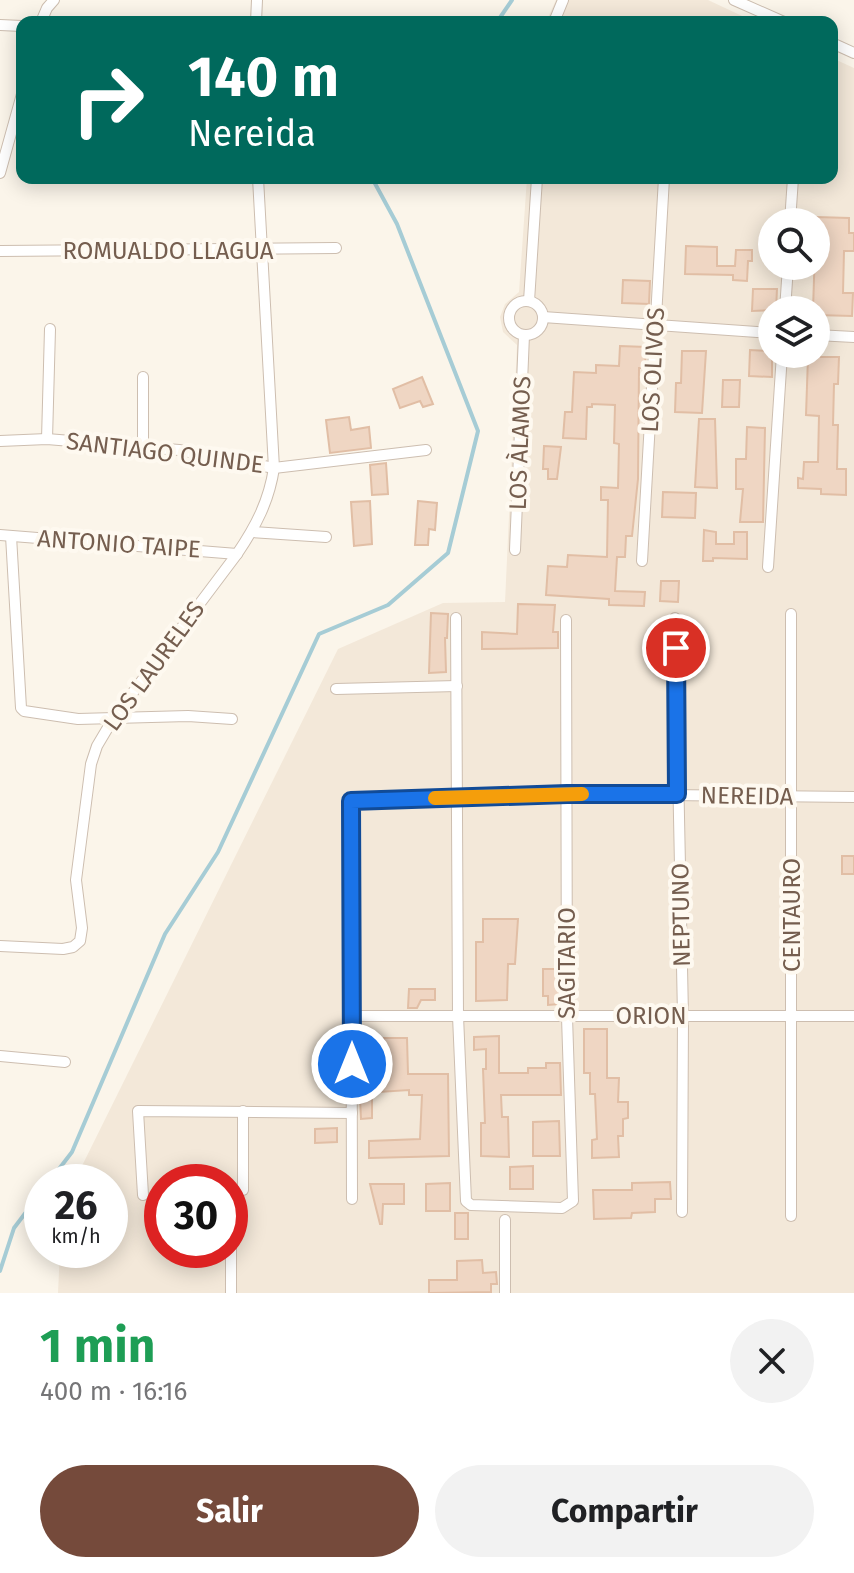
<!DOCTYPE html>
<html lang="es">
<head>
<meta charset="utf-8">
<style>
  :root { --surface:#fff; --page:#f2f2f2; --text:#202124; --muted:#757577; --accent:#754a3b }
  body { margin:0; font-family:"Fira Sans",sans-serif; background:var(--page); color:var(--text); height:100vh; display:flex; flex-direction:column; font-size:30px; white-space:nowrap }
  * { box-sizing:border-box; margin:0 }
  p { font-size:26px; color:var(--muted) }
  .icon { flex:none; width:44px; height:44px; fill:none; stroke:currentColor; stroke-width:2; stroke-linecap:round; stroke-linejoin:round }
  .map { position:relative; height:1293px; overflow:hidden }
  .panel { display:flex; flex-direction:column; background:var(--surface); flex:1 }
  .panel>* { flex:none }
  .banner { position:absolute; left:16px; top:16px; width:822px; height:168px; border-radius:16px; box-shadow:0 4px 20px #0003; background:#00695c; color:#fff; overflow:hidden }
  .fabs { position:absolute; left:758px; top:208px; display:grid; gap:16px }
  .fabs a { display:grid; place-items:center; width:72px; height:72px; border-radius:50%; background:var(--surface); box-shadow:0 4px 20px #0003; font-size:40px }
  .speed { position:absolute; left:24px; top:1164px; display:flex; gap:16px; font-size:40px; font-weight:700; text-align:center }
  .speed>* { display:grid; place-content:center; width:104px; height:104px; border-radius:50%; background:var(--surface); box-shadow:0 4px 20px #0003; line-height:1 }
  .speed small { font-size:20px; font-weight:400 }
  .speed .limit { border:12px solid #d22; background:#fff; color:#111 }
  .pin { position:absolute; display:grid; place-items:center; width:68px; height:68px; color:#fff; margin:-34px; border:4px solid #fff; border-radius:50%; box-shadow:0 2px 8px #0007 }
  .me { position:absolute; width:88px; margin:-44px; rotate:0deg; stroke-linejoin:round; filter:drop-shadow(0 0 6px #0008) }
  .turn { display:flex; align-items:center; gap:28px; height:168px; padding:0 40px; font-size:36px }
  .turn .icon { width:104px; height:104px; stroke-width:2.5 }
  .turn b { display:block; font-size:56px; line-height:68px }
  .round { display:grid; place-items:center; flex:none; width:84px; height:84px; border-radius:42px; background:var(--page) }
  .summary { display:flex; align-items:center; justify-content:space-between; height:136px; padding:0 40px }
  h1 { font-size:48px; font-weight:700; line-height:60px; color:#1e9e55 }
  .button { display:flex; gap:16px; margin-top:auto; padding:16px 40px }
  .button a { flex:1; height:92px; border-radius:48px; background:var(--accent); color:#fff; font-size:32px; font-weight:700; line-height:92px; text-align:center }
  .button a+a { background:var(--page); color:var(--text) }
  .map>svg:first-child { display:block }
  .residential { fill:#f3e8d9; fill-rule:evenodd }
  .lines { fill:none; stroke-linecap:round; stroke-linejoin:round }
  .stream { stroke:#a6ccd5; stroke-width:4 }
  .building { fill:#efd6c3; stroke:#e1bea5; stroke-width:2 }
  .street-casing { stroke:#cdbeb0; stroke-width:12 }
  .street { stroke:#fff; stroke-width:10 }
  .route-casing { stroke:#114b97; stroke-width:20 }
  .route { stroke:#1a73e8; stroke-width:14 }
  .slow { stroke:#f59e0b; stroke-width:14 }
  .labels { text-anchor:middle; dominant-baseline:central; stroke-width:8; stroke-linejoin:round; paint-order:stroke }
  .street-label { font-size:24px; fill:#755e4f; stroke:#fef9f0 }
</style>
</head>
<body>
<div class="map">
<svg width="854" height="1293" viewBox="0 0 854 1293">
  <rect width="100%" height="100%" fill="#fbf5ea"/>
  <g class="residential">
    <polygon points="556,0 708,0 755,22 546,22"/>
    <path d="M 832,58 L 854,68 L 854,1293 L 58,1293 L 60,1250 L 110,1250 L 110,1182 L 74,1182 L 338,649 L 443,603 L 505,602 L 517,345 L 503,332 L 500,317 L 505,304 L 519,292 L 527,178 L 832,178 ZM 772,222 L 816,222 L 816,266 L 772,266 ZM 772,310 L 816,310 L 816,354 L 772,354 ZM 162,1182 L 230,1182 L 230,1250 L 162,1250 Z"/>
  </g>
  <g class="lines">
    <g class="stream">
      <polyline points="497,22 512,0"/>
      <polyline points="49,1182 72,1152 165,934 218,852 319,634 388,605 448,553 478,431 397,224 372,178"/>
      <polyline points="0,1271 14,1228 42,1191"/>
    </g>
  </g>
  <g class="building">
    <polygon points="816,217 849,218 849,233 854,233 854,251 844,251 843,293 853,293 852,316 816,315 816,310 813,310"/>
    <polygon points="686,246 717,247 717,266 735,266 736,250 752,250 752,261 748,261 747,281 733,280 733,275 685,274"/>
    <polygon points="623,280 650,281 649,304 622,303"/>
    <polygon points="753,289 777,289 776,310 752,311"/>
    <polygon points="620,346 646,347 645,368 639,368 638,479 632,536 626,536 625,557 617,557 615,591 645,592 644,606 609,605 609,599 546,595 548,566 567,567 568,555 607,557 608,500 601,500 601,487 618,488 619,444 614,443 615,405 592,404 592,407 587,407 586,439 563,438 565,412 572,412 574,372 596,373 596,365 619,366"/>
    <polygon points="750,350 772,351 772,377 749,376"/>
    <polygon points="682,351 706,351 702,413 675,412 676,383 681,383"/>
    <polygon points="808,357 839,357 838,384 834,384 833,425 838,425 837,469 846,469 846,495 821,494 821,489 798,488 798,478 803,479 804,462 818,462 819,416 806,415"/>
    <polygon points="422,377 433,404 423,407 420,401 400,408 393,389"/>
    <polygon points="723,380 740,380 739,407 722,407"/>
    <polygon points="349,417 351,430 369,427 371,448 330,453 326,420"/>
    <polygon points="699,419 715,419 717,488 695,487"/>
    <polygon points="747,427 765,428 763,522 740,522 743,489 736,489 736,459 746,459"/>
    <polygon points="544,446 561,447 557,479 548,479 548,469 543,469"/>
    <polygon points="386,463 388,494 372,495 370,465"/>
    <polygon points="663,492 696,493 695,518 662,517"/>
    <polygon points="370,501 372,544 354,546 351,502"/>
    <polygon points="418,501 437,503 435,530 429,529 428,545 415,545"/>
    <polygon points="704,530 716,532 716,544 734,544 734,532 747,532 747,559 713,558 713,561 703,561"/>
    <polygon points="661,581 679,581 678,602 660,601"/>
    <polygon points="518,604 555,605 553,632 558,632 558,648 482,649 482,632 517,634"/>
    <polygon points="431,613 448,614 447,638 445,638 446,672 429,673"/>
    <rect x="842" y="856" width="12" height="18"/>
    <polygon points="483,919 518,919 515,964 508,964 507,1000 476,1001 476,942 483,942"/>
    <polygon points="543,969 559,969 559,1004 548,1005 548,996 543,996"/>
    <polygon points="409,989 435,989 435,1000 421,1000 417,1008 408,1008"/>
    <polygon points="584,1029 607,1029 607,1078 619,1078 618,1102 628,1102 628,1118 623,1119 623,1136 618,1136 619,1157 592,1158 592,1140 597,1139 595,1094 590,1094 590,1073 584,1073"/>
    <polygon points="499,1036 499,1073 528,1073 528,1068 546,1068 546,1063 560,1063 561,1095 501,1095 502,1117 508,1117 509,1157 481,1156 481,1123 485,1123 483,1069 486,1069 486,1049 474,1050 474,1037"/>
    <polygon points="384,1038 407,1038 408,1074 448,1074 449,1156 369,1158 369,1141 420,1139 422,1095 409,1095 409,1090 379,1092 379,1074 384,1074"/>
    <polygon points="372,1097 372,1118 361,1119 360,1098"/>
    <polygon points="559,1121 560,1156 533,1156 533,1122"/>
    <polygon points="337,1128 337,1142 315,1143 315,1129"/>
    <polygon points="533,1166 533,1189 510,1189 510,1167"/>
    <polygon points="670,1182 671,1199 655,1199 655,1212 632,1213 631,1218 594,1219 593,1190 632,1190 632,1183"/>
    <polygon points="450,1183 450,1211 426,1211 426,1184"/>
    <polygon points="370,1184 404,1184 404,1204 383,1204 382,1224 380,1224"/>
    <rect x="455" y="1213" width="13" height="26"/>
    <polygon points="482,1260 483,1273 496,1272 497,1284 491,1284 491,1292 429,1293 429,1280 457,1280 457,1261"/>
  </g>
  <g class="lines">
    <defs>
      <g id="street">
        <polyline points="734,0 784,22"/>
        <polyline points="41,22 47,8 54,0"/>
        <polyline points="256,22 257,0"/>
        <polyline points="554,22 563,0"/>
        <polyline points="0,25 22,26"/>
        <polyline points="832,43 854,53"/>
        <polyline points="0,173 22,94"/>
        <polyline points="790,222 793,178"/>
        <polyline points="0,251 336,248"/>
        <polyline points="529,301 537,178"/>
        <circle cx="526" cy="318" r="17"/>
        <polyline points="785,310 788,266"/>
        <polyline points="543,317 772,333"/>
        <polyline points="816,335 854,337"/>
        <polyline points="47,439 50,329"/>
        <polyline points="0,441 47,439 179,450 274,468 426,450"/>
        <polyline points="143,447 143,377"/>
        <polyline points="252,532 326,537"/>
        <polyline points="0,535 237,554"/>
        <polyline points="11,536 21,708 24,711 78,719 188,716 232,719"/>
        <polyline points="515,550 524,335"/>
        <polyline points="642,561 664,178"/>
        <polyline points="768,567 782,354"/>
        <polyline points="791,614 791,1216"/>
        <polyline points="456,618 458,1016 466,1201 471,1205 562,1208 573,1201 567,1017 566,620"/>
        <polyline points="675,618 683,1016 682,1212"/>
        <polyline points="336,689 457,686"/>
        <path d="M 0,946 L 63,949 L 73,947 L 80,941 L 82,928 L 76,880 L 91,764 L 97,746 L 113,719 L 237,554 C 256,526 269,501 274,468 L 258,178"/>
        <polyline points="352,1016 854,1016"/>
        <polyline points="0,1056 65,1062"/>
        <polyline points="243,1190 243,1111"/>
        <polyline points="143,1195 138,1111 352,1113"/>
        <polyline points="352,1199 351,801 567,794 854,797"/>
        <polyline points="505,1220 505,1293"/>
        <polyline points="231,1293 231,1221"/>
      </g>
    </defs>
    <use href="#street" class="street-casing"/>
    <use href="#street" class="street"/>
  </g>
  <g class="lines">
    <defs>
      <polyline id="route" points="352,1064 351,801 567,794 677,794 676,648"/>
    </defs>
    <use href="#route" class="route-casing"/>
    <use href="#route" class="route"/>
    <polyline class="slow" points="435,798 582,794"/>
  </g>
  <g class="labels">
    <g class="street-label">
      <text x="168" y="251">ROMUALDO LLAGUA</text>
      <text transform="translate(653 370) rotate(-87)">LOS OLIVOS</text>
      <text transform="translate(520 443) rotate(-88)">LOS ÀLAMOS</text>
      <text transform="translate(165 453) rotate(7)">SANTIAGO QUINDE</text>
      <text transform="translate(119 544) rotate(4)">ANTONIO TAIPE</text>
      <text transform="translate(154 666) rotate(-54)">LOS LAURELES</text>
      <text transform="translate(747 796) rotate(1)">NEREIDA</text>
      <text transform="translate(681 915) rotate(-91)">NEPTUNO</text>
      <text transform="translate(792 915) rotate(-90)">CENTAURO</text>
      <text transform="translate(567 963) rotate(-90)">SAGITARIO</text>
      <text x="651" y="1016">ORION</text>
    </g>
  </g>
</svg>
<div class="fabs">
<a><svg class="icon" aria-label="search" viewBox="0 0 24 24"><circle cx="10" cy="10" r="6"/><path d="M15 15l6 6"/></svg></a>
<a><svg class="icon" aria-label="layers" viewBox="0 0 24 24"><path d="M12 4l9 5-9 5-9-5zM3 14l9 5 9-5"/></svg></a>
</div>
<div class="speed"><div>26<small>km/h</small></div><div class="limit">30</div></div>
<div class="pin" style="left:676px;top:648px;background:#d93025"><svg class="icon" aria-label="arrive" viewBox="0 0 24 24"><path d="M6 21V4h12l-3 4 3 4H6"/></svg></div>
<svg class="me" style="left:352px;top:1064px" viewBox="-20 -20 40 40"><circle r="17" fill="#1a73e8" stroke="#fff" stroke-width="3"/><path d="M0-11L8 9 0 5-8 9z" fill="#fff"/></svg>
<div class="banner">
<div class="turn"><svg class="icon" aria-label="right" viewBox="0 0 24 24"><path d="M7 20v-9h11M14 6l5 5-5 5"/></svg><div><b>140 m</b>Nereida</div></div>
</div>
</div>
<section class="panel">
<div class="summary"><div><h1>1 min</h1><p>400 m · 16:16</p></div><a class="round"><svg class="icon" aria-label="close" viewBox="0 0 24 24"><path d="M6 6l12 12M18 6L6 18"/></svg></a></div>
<div class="button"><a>Salir</a><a>Compartir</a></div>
</section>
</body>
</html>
